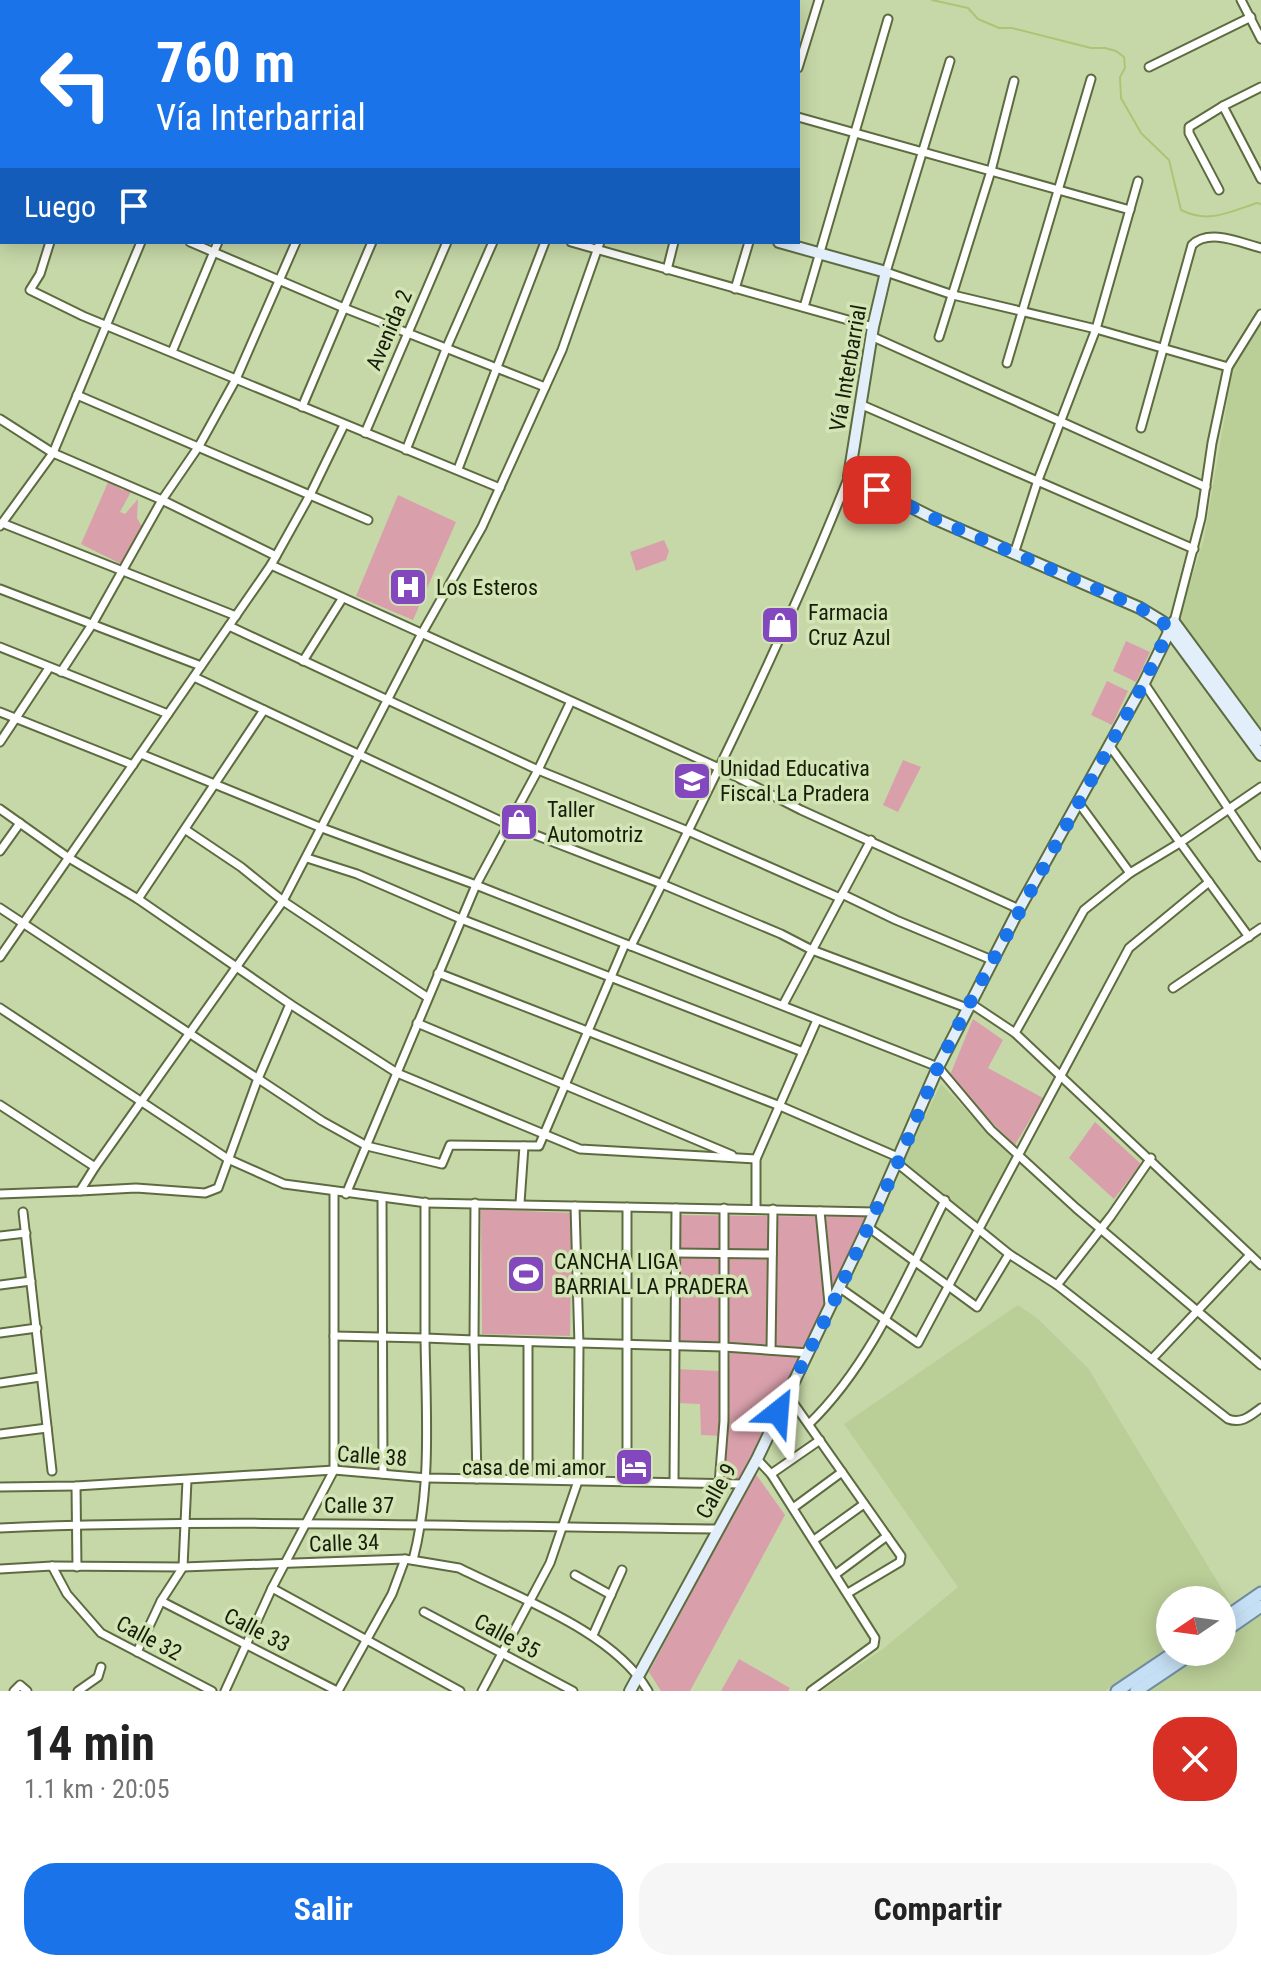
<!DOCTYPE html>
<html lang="es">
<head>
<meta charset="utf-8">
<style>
  :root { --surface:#fff; --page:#f6f6f6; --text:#222; --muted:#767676; --accent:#1a73e8 }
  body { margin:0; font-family:"Roboto Condensed",sans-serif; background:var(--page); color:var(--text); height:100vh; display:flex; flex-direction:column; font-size:30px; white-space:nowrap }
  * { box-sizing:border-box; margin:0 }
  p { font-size:26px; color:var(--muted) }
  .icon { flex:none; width:44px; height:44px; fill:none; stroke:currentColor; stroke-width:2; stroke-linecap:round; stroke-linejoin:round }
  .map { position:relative; height:1691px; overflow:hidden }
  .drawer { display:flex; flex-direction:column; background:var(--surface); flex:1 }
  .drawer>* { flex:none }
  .hud { position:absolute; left:0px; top:0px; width:800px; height:244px; box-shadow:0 4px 20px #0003; background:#1a73e8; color:#fff; overflow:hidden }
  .needle { width:52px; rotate:257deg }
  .fabs { position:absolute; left:1156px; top:1586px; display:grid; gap:16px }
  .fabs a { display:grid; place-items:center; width:80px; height:80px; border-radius:50%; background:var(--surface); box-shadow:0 4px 20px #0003; font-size:40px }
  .pin { position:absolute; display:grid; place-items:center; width:68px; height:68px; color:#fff; margin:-34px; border-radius:16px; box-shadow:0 4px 12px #0006 }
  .me { position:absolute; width:88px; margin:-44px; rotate:28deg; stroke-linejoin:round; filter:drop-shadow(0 0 6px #0008) }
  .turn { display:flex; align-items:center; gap:28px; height:168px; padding:0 24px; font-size:36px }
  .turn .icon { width:104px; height:104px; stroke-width:2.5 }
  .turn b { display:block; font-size:56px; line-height:68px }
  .then { display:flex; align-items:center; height:76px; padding:0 24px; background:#0003; gap:16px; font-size:30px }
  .round { display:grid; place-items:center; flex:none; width:84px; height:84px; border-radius:32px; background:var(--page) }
  .headline { display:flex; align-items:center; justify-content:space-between; height:136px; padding:0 24px }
  h1 { font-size:48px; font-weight:700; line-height:60px }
  .primary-button { display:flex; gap:16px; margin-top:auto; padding:16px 24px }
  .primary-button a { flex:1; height:92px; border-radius:32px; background:var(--accent); color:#fff; font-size:32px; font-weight:700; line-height:92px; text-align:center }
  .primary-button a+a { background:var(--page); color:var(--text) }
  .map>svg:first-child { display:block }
  .built { fill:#bace97 }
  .green { fill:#d9a0ac }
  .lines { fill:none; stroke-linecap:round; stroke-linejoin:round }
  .stream { stroke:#aac575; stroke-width:2 }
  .street-casing { stroke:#5d6c40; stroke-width:11 }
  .secondary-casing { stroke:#5d6c40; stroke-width:14 }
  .primary-casing { stroke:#6f8d9e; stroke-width:15 }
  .street { stroke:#fff; stroke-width:7 }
  .secondary { stroke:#e2effa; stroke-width:10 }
  .primary { stroke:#c5dff4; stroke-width:11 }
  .route { stroke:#1a73e8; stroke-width:14; stroke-dasharray:0 25.2 }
  .labels { text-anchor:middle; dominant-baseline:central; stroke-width:7; stroke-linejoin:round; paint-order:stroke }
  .street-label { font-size:22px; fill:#171d0b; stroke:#d3e5b5 }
  .poi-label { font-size:22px; fill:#171d0b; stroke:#d3e5b5; text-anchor:start }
</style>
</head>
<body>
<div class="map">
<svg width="1261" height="1691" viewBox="0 0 1261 1691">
  <rect width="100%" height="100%" fill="#c6d8a8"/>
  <g class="built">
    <polygon points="1261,321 1261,731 1180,623 1179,618 1204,539 1233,368"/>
    <polygon points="941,1084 1011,1157 977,1223 902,1163"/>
    <polygon points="1018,1305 1037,1318 1088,1368 1231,1604 1222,1610 1222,1600 1170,1600 1170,1646 1105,1691 821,1691 883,1649 958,1587 844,1424"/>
    <polygon points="1261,1610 1261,1691 1149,1691 1202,1652 1222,1652 1222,1638"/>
  </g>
  <g class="green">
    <polygon points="109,480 122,490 133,488 120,512 125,514 138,499 137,518 141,525 146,524 123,565 81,544"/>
    <polygon points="398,495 456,522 413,620 356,596"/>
    <polygon points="664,540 669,551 666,560 636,571 630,552"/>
    <polygon points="1126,641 1150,652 1136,682 1113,671"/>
    <polygon points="1107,681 1128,691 1112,725 1091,715"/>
    <polygon points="903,760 921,767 898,812 883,805"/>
    <polygon points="973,1019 1003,1040 988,1068 1043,1098 1015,1145 977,1108 950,1075"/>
    <polygon points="1095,1122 1141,1164 1114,1199 1069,1158"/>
    <polygon points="481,1209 572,1213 570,1336 482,1334"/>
    <polygon points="679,1215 866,1217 804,1349 679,1345"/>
    <polygon points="730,1349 806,1353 743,1483 723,1484"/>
    <polygon points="723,1351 721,1436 701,1435 700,1404 675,1403 675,1369 720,1371"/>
    <polygon points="755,1473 785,1515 690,1691 661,1691 649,1672"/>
    <polygon points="739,1659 790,1688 788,1691 721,1691"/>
  </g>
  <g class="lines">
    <path class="stream" d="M 932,0 L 968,8 L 978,19 L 999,28 L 1012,28 L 1091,48 L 1105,48 L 1116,51 L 1124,57 L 1125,68 L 1120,77 L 1121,98 L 1141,133 L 1169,160 L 1181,210 C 1209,224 1229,212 1257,203 L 1261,204"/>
    <defs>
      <g id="street">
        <polyline points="128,0 131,2"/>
        <polyline points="394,0 401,2"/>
        <polyline points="719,0 720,2"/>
        <polyline points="1241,0 1261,39"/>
        <polyline points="116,2 118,0"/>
        <polyline points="169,2 170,0"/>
        <polyline points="186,2 186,0"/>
        <polyline points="228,2 228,0"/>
        <polyline points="300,2 301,0"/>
        <polyline points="375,2 376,0"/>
        <polyline points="449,2 449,0"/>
        <polyline points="525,2 526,0"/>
        <polyline points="950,61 886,272 953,295 1096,329 1228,367"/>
        <polyline points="1149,67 1251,17"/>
        <polyline points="798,68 819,0"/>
        <polyline points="1261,87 1223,106 1261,179"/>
        <polyline points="798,117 1130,210"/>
        <polyline points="1219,190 1189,133 1189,127 1223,106"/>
        <polyline points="50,242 40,274 30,290 83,316 500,488"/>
        <polyline points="190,242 344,308 545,387"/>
        <polyline points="571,242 873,327"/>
        <polyline points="667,270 674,242"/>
        <polyline points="735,289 749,242"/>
        <polyline points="804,307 888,19"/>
        <polyline points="871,336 1206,487"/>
        <polyline points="939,337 991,171 1014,81"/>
        <polyline points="172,352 218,242"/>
        <polyline points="1007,363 1091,79"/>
        <polyline points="77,395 368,520"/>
        <polyline points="862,405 1194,549"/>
        <polyline points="302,407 372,242"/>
        <polyline points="0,419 53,453 162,500 276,556"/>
        <path d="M 1141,428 L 1192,245 C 1209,228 1241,243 1261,248"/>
        <polyline points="365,433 447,242"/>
        <polyline points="406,450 446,349 493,242"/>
        <polyline points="458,469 545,242"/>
        <polyline points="2,523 236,616"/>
        <polyline points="0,526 53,453 141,242"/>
        <polyline points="1014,554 1038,480 1096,329 1138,181"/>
        <polyline points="271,565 719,768 801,810 1019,909"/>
        <polyline points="0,589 201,666"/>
        <polyline points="1174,622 1201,518 1212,443 1228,367 1261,314"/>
        <polyline points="229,626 538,770 688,831 840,898"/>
        <polyline points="0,647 168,714"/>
        <polyline points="303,661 342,599"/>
        <polyline points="61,672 93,623 162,500 199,446 236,379 296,242"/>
        <polyline points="194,677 507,824 662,884 781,934 812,950 967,1008"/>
        <polyline points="1144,683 1261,857"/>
        <polyline points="0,712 133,765"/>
        <polyline points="0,742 49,668"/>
        <polyline points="1109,745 1249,937"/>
        <polyline points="141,754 322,828 476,885 938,1067 991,1130 1076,1208 1261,1365"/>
        <polyline points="1078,802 1130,873"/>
        <polyline points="0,809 69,858 138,899 290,1004 397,1073 580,1149 756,1159"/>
        <polyline points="186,830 241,867 283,901 421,635 482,527 562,350 600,242"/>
        <polyline points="0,851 20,823"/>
        <polyline points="307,858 357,874 461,919 803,1052"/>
        <polyline points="842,894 896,920 992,960"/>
        <polyline points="138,899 264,710"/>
        <polyline points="0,908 322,1121 367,1146 442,1164 450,1145 539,1146 625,944"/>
        <path d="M 631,946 C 708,792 785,637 849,476"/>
        <polyline points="0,957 271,565 310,495 344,425"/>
        <polyline points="438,973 780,1106 900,1158"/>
        <polyline points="1173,988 1261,928"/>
        <polyline points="970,1003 1015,1033 1261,1265"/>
        <polyline points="783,1005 871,840"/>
        <polyline points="0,1008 228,1159 284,1184 427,1203 875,1212"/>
        <polyline points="417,1023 732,1155"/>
        <polyline points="1015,1033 1084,910 1130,873 1178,844 1261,787"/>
        <polyline points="0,1105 95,1167"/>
        <path d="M 897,1163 L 1009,1254 L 1057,1285 L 1228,1419 C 1242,1424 1250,1416 1261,1408"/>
        <polyline points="80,1191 136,1188 205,1193 218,1188 257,1081 290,1004"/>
        <polyline points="0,1194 80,1191 95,1167 283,901 427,997"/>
        <polyline points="346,1194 476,885 538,770 570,703"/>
        <polyline points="382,1198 383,1474"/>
        <polyline points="425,1202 425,1338 474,1340 475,1203"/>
        <polyline points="520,1203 524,1146"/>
        <polyline points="627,1207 627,1481"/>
        <polyline points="756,1208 756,1159 817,1020"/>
        <polyline points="820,1211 829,1304"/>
        <polyline points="23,1212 52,1471"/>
        <polyline points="868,1227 977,1307 1009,1254"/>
        <polyline points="0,1236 26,1233"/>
        <polyline points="677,1253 772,1254"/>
        <polyline points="0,1285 31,1281"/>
        <polyline points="1057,1285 1111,1216 1151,1158"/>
        <polyline points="840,1288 918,1343 1129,948 1209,882"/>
        <polyline points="0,1333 37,1328"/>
        <path d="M 334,1336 L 425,1338 C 426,1412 432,1487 413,1560"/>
        <polyline points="528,1342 528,1479"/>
        <polyline points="771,1350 773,1209"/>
        <polyline points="1152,1359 1250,1255"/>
        <polyline points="0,1383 40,1377"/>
        <polyline points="787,1394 901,1556 900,1562 848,1593"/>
        <path d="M 809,1424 C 872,1363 906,1277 945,1200"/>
        <polyline points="0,1434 47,1428"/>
        <polyline points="757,1459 771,1474 875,1638 874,1645 811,1691"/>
        <polyline points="771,1474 820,1440"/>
        <polyline points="477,1479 474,1340 724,1347 809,1353"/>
        <polyline points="674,1482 676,1208"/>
        <polyline points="719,1484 724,1421 724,1208"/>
        <polyline points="76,1486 77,1567"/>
        <polyline points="0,1487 76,1486 334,1470 427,1478 742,1484"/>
        <polyline points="793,1508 842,1472"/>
        <path d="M 0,1528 C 239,1518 478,1527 718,1529"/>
        <polyline points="814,1540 864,1504"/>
        <polyline points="52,1566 67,1594 101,1633 212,1691"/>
        <path d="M 0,1569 L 52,1566 L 183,1567 L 405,1559 L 459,1568 C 519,1598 614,1632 648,1691"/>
        <polyline points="836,1574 887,1536"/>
        <polyline points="575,1575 611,1595"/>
        <polyline points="272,1588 460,1691"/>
        <polyline points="161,1601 337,1691"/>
        <polyline points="424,1612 573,1691"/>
        <polyline points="593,1635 622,1570"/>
        <polyline points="137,1652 161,1601 183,1567 187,1480"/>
        <polyline points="14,1691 20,1685 27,1691"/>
        <polyline points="78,1691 98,1677 101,1667"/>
        <polyline points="225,1691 272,1588 334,1470 334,1192"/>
        <polyline points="338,1691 392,1594 405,1559"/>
        <polyline points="482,1691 550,1563 578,1481 579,1345 575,1206"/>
      </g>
      <g id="secondary">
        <polyline points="0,73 2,73"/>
        <polyline points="779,242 886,272 873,327 849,476 933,518 1140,608 1163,622 1261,755"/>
        <polyline points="1174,622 1261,740"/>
        <polyline points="630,1691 757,1459 868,1227 938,1067 1019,909 1144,683 1174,622"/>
      </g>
      <g id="primary">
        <polyline points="1222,1620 1261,1593"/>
        <polyline points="1222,1633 1261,1606"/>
        <polyline points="1117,1691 1175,1652"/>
        <polyline points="1136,1691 1194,1652"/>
      </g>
    </defs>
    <use href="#street" class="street-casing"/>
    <use href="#secondary" class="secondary-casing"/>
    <use href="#primary" class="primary-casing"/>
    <use href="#street" class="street"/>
    <use href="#secondary" class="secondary"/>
    <use href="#primary" class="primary"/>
  </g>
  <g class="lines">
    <polyline class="route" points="778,1412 830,1310 900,1158 938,1067 967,1008 1144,683 1168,632 1163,622 1140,608 933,518 877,490"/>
  </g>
  <defs>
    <symbol id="hospital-square" viewBox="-11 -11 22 22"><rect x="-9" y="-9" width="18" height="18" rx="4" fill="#8448be" stroke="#d3e5b5"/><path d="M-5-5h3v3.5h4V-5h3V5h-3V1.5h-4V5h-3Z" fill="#fff"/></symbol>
    <symbol id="shop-square" viewBox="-11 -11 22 22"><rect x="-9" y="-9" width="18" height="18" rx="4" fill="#8448be" stroke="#d3e5b5"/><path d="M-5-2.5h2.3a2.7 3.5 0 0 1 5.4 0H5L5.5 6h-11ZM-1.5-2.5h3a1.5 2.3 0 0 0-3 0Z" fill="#fff"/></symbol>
    <symbol id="school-square" viewBox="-11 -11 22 22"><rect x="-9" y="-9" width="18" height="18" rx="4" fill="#8448be" stroke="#d3e5b5"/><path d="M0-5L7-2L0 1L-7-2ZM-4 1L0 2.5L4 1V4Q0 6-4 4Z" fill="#fff"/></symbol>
    <symbol id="stadium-square" viewBox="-11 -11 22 22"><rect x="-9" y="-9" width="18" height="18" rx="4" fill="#8448be" stroke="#d3e5b5"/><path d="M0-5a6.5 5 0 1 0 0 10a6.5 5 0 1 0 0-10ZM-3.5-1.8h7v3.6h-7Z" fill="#fff"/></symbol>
    <symbol id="hotel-square" viewBox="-11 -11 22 22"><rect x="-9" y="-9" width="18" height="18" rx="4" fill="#8448be" stroke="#d3e5b5"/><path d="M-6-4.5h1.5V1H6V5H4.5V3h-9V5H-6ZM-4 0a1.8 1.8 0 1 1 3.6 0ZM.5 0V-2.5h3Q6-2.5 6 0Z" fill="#fff"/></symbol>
  </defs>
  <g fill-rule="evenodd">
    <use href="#hospital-square" x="386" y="565" width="44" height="44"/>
    <use href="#shop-square" x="758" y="603" width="44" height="44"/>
    <use href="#school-square" x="670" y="759" width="44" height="44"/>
    <use href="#shop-square" x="497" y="800" width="44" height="44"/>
    <use href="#stadium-square" x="504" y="1252" width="44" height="44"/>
    <use href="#hotel-square" x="612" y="1445" width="44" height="44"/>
  </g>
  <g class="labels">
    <g class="street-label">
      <text transform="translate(389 330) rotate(-67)">Avenida 2</text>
      <text transform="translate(848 368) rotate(-80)">Vía Interbarrial</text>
      <text transform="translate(372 1456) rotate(4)">Calle 38</text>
      <text transform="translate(716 1491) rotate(-61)">Calle 9</text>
      <text x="359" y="1505">Calle 37</text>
      <text transform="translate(344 1543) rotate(-2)">Calle 34</text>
      <text transform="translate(257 1630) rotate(27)">Calle 33</text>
      <text transform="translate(507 1636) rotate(28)">Calle 35</text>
      <text transform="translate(149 1638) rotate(28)">Calle 32</text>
    </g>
    <g class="poi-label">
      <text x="436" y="587">Los Esteros</text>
      <text x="808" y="612">Farmacia<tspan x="808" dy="25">Cruz Azul</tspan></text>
      <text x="720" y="768">Unidad Educativa<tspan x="720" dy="25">Fiscal La Pradera</tspan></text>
      <text x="547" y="809">Taller<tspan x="547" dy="25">Automotriz</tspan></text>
      <text x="554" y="1261">CANCHA LIGA<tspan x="554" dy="25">BARRIAL LA PRADERA</tspan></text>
      <text x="606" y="1467" text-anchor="end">casa de mi amor</text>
    </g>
  </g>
</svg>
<div class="fabs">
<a><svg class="needle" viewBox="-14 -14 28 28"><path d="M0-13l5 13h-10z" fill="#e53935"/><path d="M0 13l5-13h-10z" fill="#767676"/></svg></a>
</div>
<div class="pin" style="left:877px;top:490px;background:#d93025"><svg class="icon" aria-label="arrive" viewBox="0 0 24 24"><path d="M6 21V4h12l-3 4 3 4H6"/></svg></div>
<svg class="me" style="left:778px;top:1412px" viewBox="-20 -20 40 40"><path d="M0-17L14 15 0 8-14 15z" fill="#1a73e8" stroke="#fff" stroke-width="4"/></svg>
<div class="hud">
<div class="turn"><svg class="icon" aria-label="left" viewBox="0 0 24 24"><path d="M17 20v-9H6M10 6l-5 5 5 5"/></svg><div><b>760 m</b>Vía Interbarrial</div></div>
<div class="then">Luego<svg class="icon" aria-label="arrive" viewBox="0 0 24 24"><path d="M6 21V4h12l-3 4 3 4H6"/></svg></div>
</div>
</div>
<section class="drawer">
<div class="headline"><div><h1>14 min</h1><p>1.1 km · 20:05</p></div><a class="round" style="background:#d93025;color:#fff"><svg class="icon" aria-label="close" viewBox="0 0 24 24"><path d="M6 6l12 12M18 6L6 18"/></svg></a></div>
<div class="primary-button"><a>Salir</a><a>Compartir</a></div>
</section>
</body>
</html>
